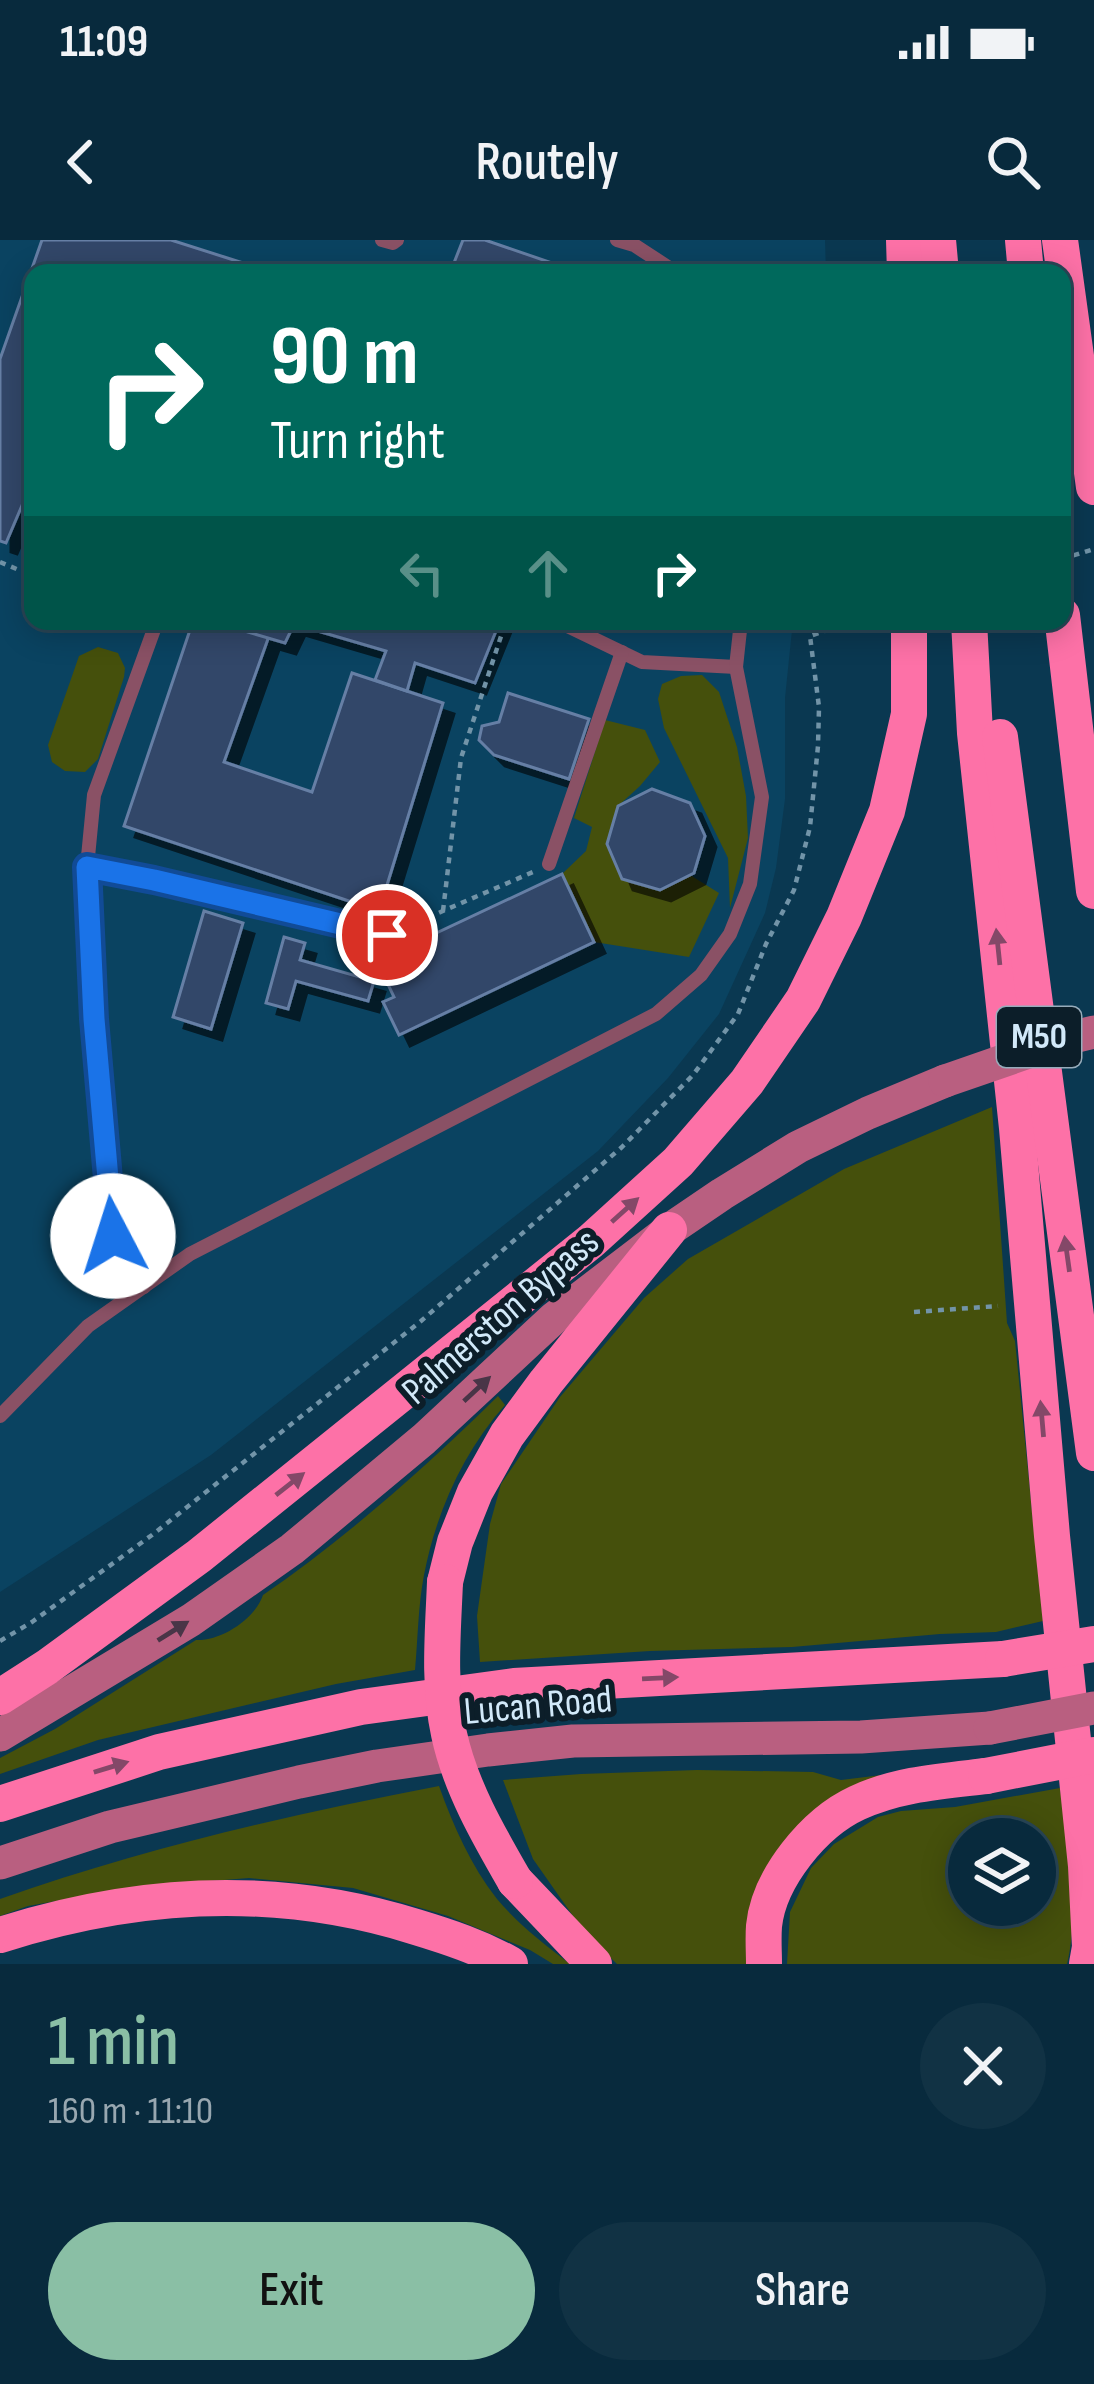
<!DOCTYPE html>
<html lang="en">
<head>
<meta charset="utf-8">
<style>
  :root { --surface:#082a3d; --page:#113244; --text:#f1f3f6; --muted:#98a7b0; --line:#294657; --accent:#8abfa5 }
  body { margin:0; font-family:"Sofia Sans Condensed",sans-serif; background:var(--page); color:var(--text); height:100vh; display:flex; flex-direction:column; font-size:45px; white-space:nowrap }
  * { box-sizing:border-box; margin:0 }
  p { font-size:39px; color:var(--muted) }
  .icon { flex:none; width:66px; height:66px; fill:none; stroke:currentColor; stroke-width:2; stroke-linecap:round; stroke-linejoin:round }
  .map { position:relative; height:1724px; overflow:hidden }
  .sheet { display:flex; flex-direction:column; background:var(--surface); flex:1 }
  .sheet>* { flex:none }
  .guide { position:absolute; left:24px; top:24px; width:1047px; height:366px; border-radius:24px; box-shadow:0 6px 30px #0003,0 0 0 3px var(--line); background:#00695c; color:#fff; overflow:hidden }
  .buttons { position:absolute; left:948px; top:1578px; display:grid; gap:24px }
  .buttons a { display:grid; place-items:center; width:108px; height:108px; border-radius:50%; background:var(--surface); box-shadow:0 6px 30px #0003,0 0 0 3px var(--line); font-size:60px }
  .pin { position:absolute; display:grid; place-items:center; width:102px; height:102px; color:#fff; margin:-51px; border:6px solid #fff; border-radius:50%; box-shadow:0 3px 12px #0007 }
  .me { position:absolute; width:132px; margin:-66px; rotate:355deg; stroke-linejoin:round; filter:drop-shadow(0 0 9px #0008) }
  .turn { display:flex; align-items:center; gap:42px; height:252px; padding:0 48px; font-size:54px }
  .turn .icon { width:156px; height:156px; stroke-width:2.5 }
  .turn b { display:block; font-size:84px; line-height:102px }
  .lanes { display:flex; align-items:center; height:114px; padding:0 48px; background:#0003; justify-content:center; gap:60px; direction:ltr }
  .lanes .off { opacity:.35 }
  .round { display:grid; place-items:center; flex:none; width:126px; height:126px; border-radius:63px; background:var(--page) }
  .headline { display:flex; align-items:center; justify-content:space-between; height:204px; padding:0 48px }
  h1 { font-size:72px; font-weight:600; line-height:90px; color:var(--accent) }
  .button { display:flex; gap:24px; margin-top:auto; padding:24px 48px }
  .button a { flex:1; height:138px; border-radius:72px; background:var(--accent); color:#111; font-size:48px; font-weight:600; line-height:138px; text-align:center }
  .button a+a { background:var(--page); color:var(--text) }
  .status { display:flex; justify-content:space-between; align-items:center; height:84px; padding:0 60px; background:var(--surface); direction:ltr }
  .status svg { height:33px; fill:currentColor }
  header { display:flex; justify-content:space-between; align-items:center; height:156px; padding:0 48px; background:var(--surface); font-size:54px; font-weight:600 }
  .map>svg:first-child { display:block }
  .built { fill:#0a4361 }
  .green { fill:#45500c; fill-rule:evenodd }
  .building { fill:#304669; stroke:#667fa5; stroke-width:3; filter:url(#shadow) }
  .lines { fill:none; stroke-linecap:round; stroke-linejoin:round }
  .path { stroke:#7294a8; stroke-width:4.5; stroke-dasharray:6 6; stroke-linecap:butt }
  .service { stroke:#8a5165; stroke-width:14 }
  .secondary { stroke:#b95f80; stroke-width:33 }
  .motorway { stroke:#fd71a7; stroke-width:36 }
  .secondary-bridge { stroke:#b95f80; stroke-width:33 }
  .motorway-bridge { stroke:#fd71a7; stroke-width:36 }
  .oneway { fill:#844868 }
  .oneway2 { fill:#493547 }
  .route-casing { stroke:#114b97; stroke-width:30 }
  .route { stroke:#1a73e8; stroke-width:21 }
  .labels { text-anchor:middle; dominant-baseline:central; stroke-width:12; stroke-linejoin:round; paint-order:stroke }
  .shield { fill:#0c1e29; stroke:#97acbb; stroke-width:3 }
  .shield-label { font-size:36px; font-weight:bold; fill:#d2e9f9 }
  .street-label { font-size:39px; fill:#d2e9f9; stroke:#0c1e29 }
</style>
</head>
<body>
<div class="status"><b>11:09</b><svg viewBox="0 0 49 12"><path d="M0 12V9h3v3zM5 12V6h3v6zM10 12V3h3v9zM15 12V0h3v12zM26 1h20v11H26zM47 4h2v5h-2z"/></svg></div>
<header><svg class="icon" aria-label="back" viewBox="0 0 24 24"><path d="M15 5l-7 7 7 7"/></svg>Routely<svg class="icon" aria-label="search" viewBox="0 0 24 24"><circle cx="10" cy="10" r="6"/><path d="M15 15l6 6"/></svg></header>
<div class="map">
<svg width="1094" height="1724" viewBox="0 0 1094 1724">
  <defs>
    <filter id="shadow"><feDropShadow dx="11" dy="11" stdDeviation="0" flood-color="#0009"/></filter>
  </defs>
  <rect width="100%" height="100%" fill="#0a3851"/>
  <polygon class="built" points="0,0 825,0 826,33 33,33 33,381 818,381 792,390 785,458 785,559 776,628 765,673 719,774 668,838 598,911 211,1215 0,1352"/>
  <g class="green">
    <polygon points="98,407 118,413 125,428 124,437 98,519 85,532 65,531 52,522 48,505 79,416"/>
    <polygon points="702,435 719,452 737,507 746,556 748,598 730,668 728,618 664,488 658,459 662,444 681,436"/>
    <polygon points="605,480 645,490 660,522 640,546 618,566 607,604 623,639 660,650 690,635 719,653 689,717 594,702 562,634 586,611 592,587 574,578"/>
    <polygon points="992,867 1007,1083 1015,1101 1043,1381 996,1392 940,1394 792,1407 650,1411 480,1422 477,1376 490,1284 501,1244 560,1157 644,1058 688,1019 844,929"/>
    <path d="M 498,1156 L 505,1165 C 463,1212 436,1273 424,1335 C 418,1366 418,1398 415,1430 L 336,1444 L 98,1500 L 0,1534 L 0,1518 L 55,1489 L 196,1400 C 221,1401 255,1379 263,1355 C 345,1299 427,1226 498,1156 Z"/>
    <polygon points="697,1530 813,1532 841,1540 898,1533 749,1683 746,1724 617,1724 585,1693 533,1619 503,1540 581,1534"/>
    <path d="M 439,1546 C 453,1585 471,1626 497,1659 C 518,1684 544,1704 570,1724 L 553,1724 L 530,1710 L 448,1676 L 353,1648 L 249,1638 L 135,1647 L 28,1666 L 0,1676 L 0,1659 C 145,1608 288,1575 439,1546 Z"/>
    <path d="M 1060,1548 C 1068,1602 1080,1671 1067,1724 L 787,1724 L 790,1672 L 811,1628 L 834,1604 L 878,1577 L 901,1571 L 955,1567 ZM 969,1599 L 1035,1599 L 1035,1665 L 969,1665 Z"/>
  </g>
  <g class="building">
    <polygon points="42,0 171,0 240,22 236,33 33,33 33,258 26,256 6,303 0,301 0,119"/>
    <polygon points="463,0 485,0 581,33 450,33"/>
    <polygon points="193,381 210,381 269,396 224,522 312,552 352,433 443,463 379,671 124,586"/>
    <polygon points="225,381 500,381 475,443 415,423 407,451 375,440 386,411 294,384 285,403 224,385"/>
    <polygon points="508,453 589,479 569,539 494,515 479,500 482,486 499,482"/>
    <polygon points="652,549 690,563 705,596 694,633 660,650 622,639 607,604 618,566"/>
    <polygon points="562,634 594,702 399,795 383,762 394,757 377,721"/>
    <polygon points="204,671 243,683 211,789 173,777"/>
    <polygon points="284,697 305,703 300,720 374,741 368,761 296,741 288,769 266,763"/>
  </g>
  <g class="lines">
    <g class="path">
      <polyline points="1062,319 1094,309"/>
      <polyline points="0,322 33,336"/>
      <polyline points="443,671 461,518 506,381"/>
      <polyline points="406,687 533,632"/>
      <polyline points="914,1072 998,1066"/>
      <polyline points="0,1401 32,1382 152,1295 421,1081 622,907 693,835 738,774 766,704 794,650 810,587 818,506 819,467 810,396 853,381"/>
    </g>
    <g class="service">
      <polyline points="382,0 393,3 397,0"/>
      <polyline points="617,0 634,5 677,33"/>
      <polyline points="157,381 94,555 87,627 154,640 387,695"/>
      <polyline points="557,381 642,422 736,427"/>
      <polyline points="549,624 622,412"/>
      <polyline points="87,627 94,779 113,996 144,1047"/>
      <polyline points="0,1176 88,1086 190,1014 656,774 701,735 730,694 750,644 762,557 736,427 741,381"/>
    </g>
    <g class="secondary">
      <polyline points="0,1495 191,1380 292,1309 424,1199 554,1078 669,990 722,954 798,907 868,873 945,841"/>
      <polyline points="0,1623 110,1587 299,1542 377,1526 488,1510 573,1501 861,1497 990,1488"/>
    </g>
    <g class="motorway">
      <polyline points="904,0 905,33"/>
      <polyline points="938,0 941,33"/>
      <polyline points="1023,0 1026,33"/>
      <polyline points="1060,0 1094,247"/>
      <polyline points="1062,375 1094,651"/>
      <polyline points="969,381 975,493 1017,888 1052,1296 1086,1626 1090,1707 1087,1724"/>
      <polyline points="1000,497 1094,1213"/>
      <polyline points="445,1342 455,1302 475,1252 507,1195 546,1142 669,990"/>
      <polyline points="0,1457 47,1427 199,1316 591,1001 678,922 747,842 803,760 844,677 887,571 909,474 909,381"/>
      <polyline points="0,1564 159,1512 361,1467 514,1446 1003,1419"/>
      <polyline points="515,1641 594,1724"/>
      <path d="M 0,1695 C 138,1651 276,1643 416,1687 C 449,1697 479,1707 510,1724"/>
      <path d="M 764,1724 C 764,1712 763,1699 764,1686 C 769,1638 814,1583 857,1563 C 897,1544 943,1541 986,1536"/>
    </g>
    <g class="secondary-bridge">
      <polyline points="945,841 1069,798 1094,792"/>
      <polyline points="990,1488 1094,1468"/>
    </g>
    <g class="motorway-bridge">
      <path d="M 445,1342 C 443,1392 438,1444 449,1494 C 460,1546 489,1596 515,1641"/>
      <polyline points="1003,1419 1094,1404"/>
      <polyline points="986,1536 1094,1515"/>
    </g>
  </g>
  <defs><path id="oneway-solid" d="M-6-.8H1V-3.2L6.5 0L1 3.2V.8H-6Z" transform="scale(3)"/></defs>
  <g class="oneway">
    <use href="#oneway-solid" transform="translate(998 707) rotate(-96)"/>
    <use href="#oneway-solid" transform="translate(625 970) rotate(-42)"/>
    <use href="#oneway-solid" transform="translate(1067 1014) rotate(-98)"/>
    <use href="#oneway-solid" transform="translate(1042 1179) rotate(-95)"/>
    <use href="#oneway-solid" transform="translate(290 1244) rotate(-38)"/>
    <use href="#oneway-solid" transform="translate(660 1438) rotate(-3)"/>
    <use href="#oneway-solid" transform="translate(111 1527) rotate(-17)"/>
  </g>
  <g class="oneway2">
    <use href="#oneway-solid" transform="translate(477 1149) rotate(-43)"/>
    <use href="#oneway-solid" transform="translate(173 1391) rotate(-32)"/>
  </g>
  <g class="lines">
    <defs>
      <polyline id="route" points="113,996 94,779 87,627 154,640 387,695"/>
    </defs>
    <use href="#route" class="route-casing"/>
    <use href="#route" class="route"/>
  </g>
  <g class="labels">
    <rect class="shield" x="997" y="767" width="84" height="60" rx="9"/>
    <g class="shield-label">
      <text x="1039" y="797">M50</text>
    </g>
    <g class="street-label">
      <text transform="translate(501 1077) rotate(-41)">Palmerston Bypass</text>
      <text transform="translate(538 1466) rotate(-5)">Lucan Road</text>
    </g>
  </g>
</svg>
<div class="buttons">
<a><svg class="icon" aria-label="layers" viewBox="0 0 24 24"><path d="M12 4l9 5-9 5-9-5zM3 14l9 5 9-5"/></svg></a>
</div>
<div class="pin" style="left:387px;top:695px;background:#d93025"><svg class="icon" aria-label="arrive" viewBox="0 0 24 24"><path d="M6 21V4h12l-3 4 3 4H6"/></svg></div>
<svg class="me" style="left:113px;top:996px" viewBox="-20 -20 40 40"><circle r="19" fill="#fff"/><path d="M0-13L10 11 0 6-10 11z" fill="#1a73e8"/></svg>
<div class="guide">
<div class="turn"><svg class="icon" aria-label="right" viewBox="0 0 24 24"><path d="M7 20v-9h11M14 6l5 5-5 5"/></svg><div><b>90 m</b>Turn right</div></div>
<div class="lanes"><svg class="icon off" aria-label="left" viewBox="0 0 24 24"><path d="M17 20v-9H6M10 6l-5 5 5 5"/></svg><svg class="icon off" aria-label="ahead" viewBox="0 0 24 24"><path d="M12 20V5M6 11l6-6 6 6"/></svg><svg class="icon" aria-label="right" viewBox="0 0 24 24"><path d="M7 20v-9h11M14 6l5 5-5 5"/></svg></div>
</div>
</div>
<section class="sheet">
<div class="headline"><div><h1>1 min</h1><p>160 m · 11:10</p></div><a class="round"><svg class="icon" aria-label="close" viewBox="0 0 24 24"><path d="M6 6l12 12M18 6L6 18"/></svg></a></div>
<div class="button"><a>Exit</a><a>Share</a></div>
</section>
</body>
</html>
